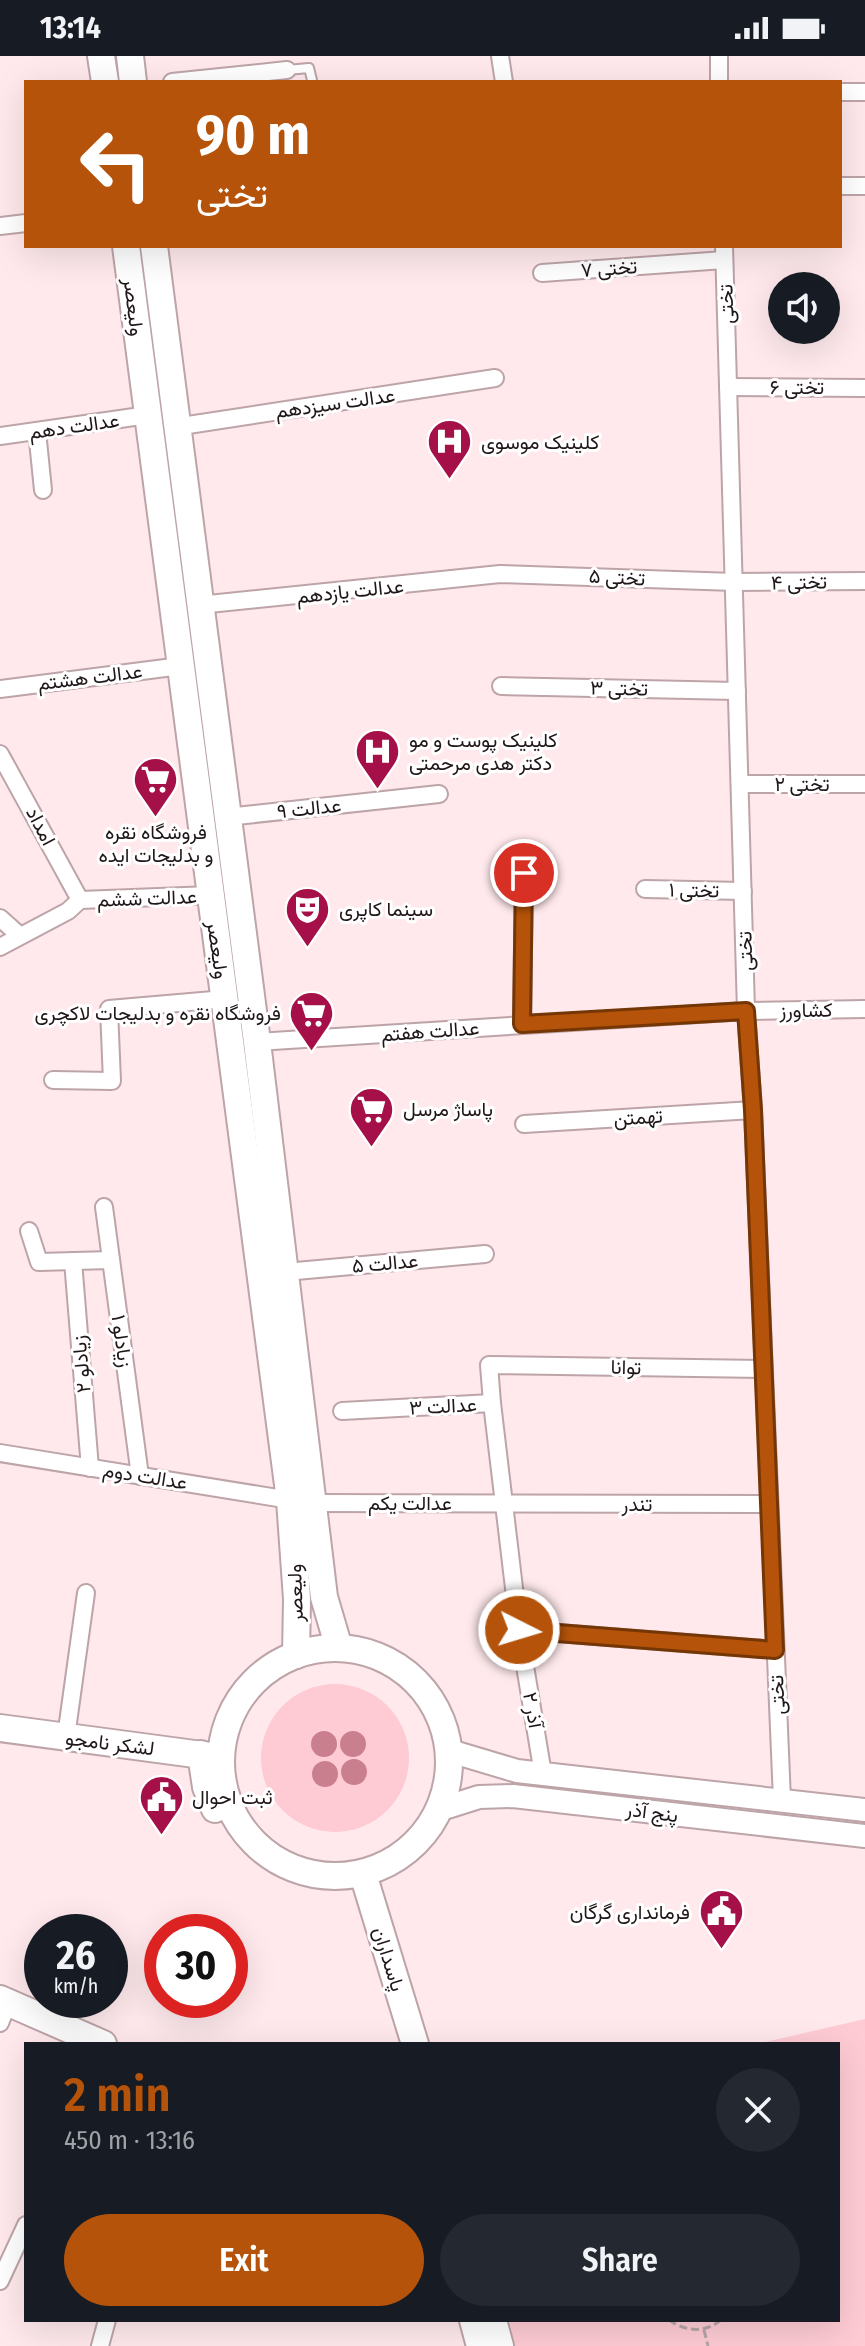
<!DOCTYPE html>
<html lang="en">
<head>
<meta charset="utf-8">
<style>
  :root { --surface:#171b24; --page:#242831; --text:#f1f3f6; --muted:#9ea1a6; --accent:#b45309 }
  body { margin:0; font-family:"Fira Sans Condensed",Vazirmatn,sans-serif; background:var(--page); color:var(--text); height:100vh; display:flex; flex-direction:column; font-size:30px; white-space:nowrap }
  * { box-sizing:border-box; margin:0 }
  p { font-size:26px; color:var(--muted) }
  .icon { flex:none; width:44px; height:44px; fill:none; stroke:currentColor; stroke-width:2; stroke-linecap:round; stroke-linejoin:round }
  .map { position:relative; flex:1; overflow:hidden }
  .details { position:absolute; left:24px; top:1986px; width:816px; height:280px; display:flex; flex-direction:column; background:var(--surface); border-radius:0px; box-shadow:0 8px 32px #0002 }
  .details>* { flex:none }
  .top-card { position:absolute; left:24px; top:24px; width:818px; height:168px; border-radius:0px; box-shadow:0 8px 32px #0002; background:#b45309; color:#fff; overflow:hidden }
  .buttons { position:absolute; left:768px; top:216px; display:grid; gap:16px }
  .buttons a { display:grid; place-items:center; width:72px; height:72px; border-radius:50%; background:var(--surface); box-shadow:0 8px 32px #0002; font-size:40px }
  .speed { position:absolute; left:24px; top:1858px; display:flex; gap:16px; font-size:40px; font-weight:700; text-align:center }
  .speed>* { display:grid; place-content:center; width:104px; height:104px; border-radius:50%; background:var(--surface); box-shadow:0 8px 32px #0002; line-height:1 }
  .speed small { font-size:20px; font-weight:400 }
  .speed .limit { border:12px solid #d22; background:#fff; color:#111 }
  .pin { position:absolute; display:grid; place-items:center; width:68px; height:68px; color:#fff; margin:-34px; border:4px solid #fff; border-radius:50%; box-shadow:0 2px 8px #0007 }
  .me { position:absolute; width:88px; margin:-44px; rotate:95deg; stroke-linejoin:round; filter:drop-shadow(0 0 6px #0008) }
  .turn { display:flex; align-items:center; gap:28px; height:168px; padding:0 40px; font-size:36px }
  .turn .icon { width:104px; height:104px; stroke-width:2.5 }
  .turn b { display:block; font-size:56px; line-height:68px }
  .round { display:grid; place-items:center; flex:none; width:84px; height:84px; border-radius:42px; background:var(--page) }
  .summary { display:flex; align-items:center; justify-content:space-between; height:136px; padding:0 40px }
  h1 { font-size:48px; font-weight:600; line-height:60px; color:var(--accent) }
  .action { display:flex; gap:16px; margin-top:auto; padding:16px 40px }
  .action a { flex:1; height:92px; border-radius:48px; background:var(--accent); color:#fff; font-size:32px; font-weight:600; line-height:92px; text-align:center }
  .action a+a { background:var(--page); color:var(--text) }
  .status { display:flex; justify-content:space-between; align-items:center; height:56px; padding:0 40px; background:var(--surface); direction:ltr }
  .status svg { height:22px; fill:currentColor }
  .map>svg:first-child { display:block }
  .green { fill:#fecbd4 }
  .water { fill:#ca7f8e }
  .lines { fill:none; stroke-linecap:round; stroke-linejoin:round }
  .service-casing { stroke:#bda4a8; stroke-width:12 }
  .minor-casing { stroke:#bda4a8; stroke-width:20 }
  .secondary-casing { stroke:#bda4a8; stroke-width:26 }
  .primary-casing { stroke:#bda4a8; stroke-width:30 }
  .path { stroke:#b7a5a8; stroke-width:3; stroke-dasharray:8 4; stroke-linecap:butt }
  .service { stroke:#fff; stroke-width:8 }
  .minor { stroke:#fff; stroke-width:16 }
  .secondary { stroke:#fff; stroke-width:22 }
  .primary { stroke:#fff; stroke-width:26 }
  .route-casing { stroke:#753606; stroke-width:20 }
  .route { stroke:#b45309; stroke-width:14 }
  .labels { text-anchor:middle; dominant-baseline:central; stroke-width:6; stroke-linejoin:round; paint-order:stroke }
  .street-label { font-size:20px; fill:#1f1617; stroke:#fff }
  .poi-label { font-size:20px; fill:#1f1617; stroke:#fff; text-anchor:start }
</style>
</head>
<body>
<div class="status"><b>13:14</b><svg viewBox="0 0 49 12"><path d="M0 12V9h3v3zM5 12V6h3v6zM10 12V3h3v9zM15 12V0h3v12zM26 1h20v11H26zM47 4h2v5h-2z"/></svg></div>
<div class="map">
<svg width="865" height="2290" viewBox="0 0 865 2290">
  <rect width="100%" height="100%" fill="#ffe9ec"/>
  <g class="green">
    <circle cx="335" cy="1702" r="74"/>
    <polygon points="865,1963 865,2290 515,2290 509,2264 838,2264 838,1988 757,1988"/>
  </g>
  <g class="water">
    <circle cx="324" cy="1688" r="13"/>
    <circle cx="353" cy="1688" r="13"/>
    <circle cx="354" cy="1716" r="13"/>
    <circle cx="325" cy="1718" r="13"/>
  </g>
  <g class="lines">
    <defs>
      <polyline id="service" points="287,14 309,12 312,24"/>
      <g id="minor">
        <polyline points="500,0 504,26"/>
        <polyline points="719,0 719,26"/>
        <polyline points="172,26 287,14"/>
        <polyline points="840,36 865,36"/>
        <polyline points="840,130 865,130"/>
        <polyline points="0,170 26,167"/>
        <polyline points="724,190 746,955 753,1054 782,1744"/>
        <polyline points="542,217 724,204"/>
        <polyline points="728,331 865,332"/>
        <polyline points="175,371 495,322"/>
        <polyline points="37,375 43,434"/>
        <polyline points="0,380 148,359"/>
        <polyline points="199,549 500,518 734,526 865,525"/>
        <polyline points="501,630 737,635"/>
        <polyline points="0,633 181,610"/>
        <polyline points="0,698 80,844"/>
        <polyline points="740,728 865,728"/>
        <polyline points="227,761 439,738"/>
        <polyline points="645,833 743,835"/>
        <polyline points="0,862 19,879"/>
        <polyline points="0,891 68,855 80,844 211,839"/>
        <polyline points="522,968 524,817"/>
        <polyline points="257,986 746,955 865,953"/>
        <polyline points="53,1024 112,1025 109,953 225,943"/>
        <polyline points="524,1068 753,1054"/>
        <polyline points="104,1151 140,1420"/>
        <polyline points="29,1175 39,1206 111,1204"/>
        <polyline points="73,1205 90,1412"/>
        <polyline points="285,1216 485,1198"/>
        <polyline points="492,1347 489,1309 763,1313"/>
        <polyline points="342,1355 492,1347 519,1574 543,1718"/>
        <polyline points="0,1397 290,1444"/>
        <polyline points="314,1447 769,1448"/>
        <polyline points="519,1574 775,1594"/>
        <polyline points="66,1681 86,1537"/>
        <polyline points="0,1967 8,1947"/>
        <polyline points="0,2225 26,2169"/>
        <polyline points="100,2290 107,2264"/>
      </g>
      <g id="secondary">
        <polyline points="450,1695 517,1715 865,1754"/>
        <polyline points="441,1753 479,1741 513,1740 865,1780"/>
      </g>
      <g id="primary">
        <polyline points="101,0 105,26"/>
        <polyline points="130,0 133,26"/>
        <polyline points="126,190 290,1444 297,1543 296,1599"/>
        <polyline points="154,190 257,986 324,1541 339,1592"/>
        <circle cx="335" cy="1706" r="114"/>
        <polyline points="0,1672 217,1701"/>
        <polyline points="201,1698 206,1731 215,1753"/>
        <polyline points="363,1818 415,1988"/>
        <polyline points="0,1943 103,1988"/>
        <polyline points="473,2264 480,2290"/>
        <polyline points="493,2264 500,2290"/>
      </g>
    </defs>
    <use href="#service" class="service-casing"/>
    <use href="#minor" class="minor-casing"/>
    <use href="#secondary" class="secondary-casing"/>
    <use href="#primary" class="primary-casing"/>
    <g class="path">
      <path d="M 669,2264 C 686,2276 705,2277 721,2264"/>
      <polyline points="704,2274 708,2290"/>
    </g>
    <use href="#service" class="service"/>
    <use href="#minor" class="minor"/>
    <use href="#secondary" class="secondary"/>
    <use href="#primary" class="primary"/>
  </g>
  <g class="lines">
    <defs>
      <polyline id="route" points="519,1574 775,1594 753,1054 746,955 522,968 524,817"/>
    </defs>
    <use href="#route" class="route-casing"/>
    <use href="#route" class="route"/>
  </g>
  <defs>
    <symbol id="hospital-pin" viewBox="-11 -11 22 30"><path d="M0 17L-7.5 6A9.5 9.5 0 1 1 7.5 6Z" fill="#a61049" stroke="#fff"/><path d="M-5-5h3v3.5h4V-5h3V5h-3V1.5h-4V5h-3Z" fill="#fff"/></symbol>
    <symbol id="supermarket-pin" viewBox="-11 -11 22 30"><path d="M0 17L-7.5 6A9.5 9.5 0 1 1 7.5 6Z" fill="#a61049" stroke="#fff"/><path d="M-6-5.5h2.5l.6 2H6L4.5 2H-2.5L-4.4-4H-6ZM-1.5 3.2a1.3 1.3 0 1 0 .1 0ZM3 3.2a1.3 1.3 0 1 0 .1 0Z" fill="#fff"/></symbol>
    <symbol id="theatre-pin" viewBox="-11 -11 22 30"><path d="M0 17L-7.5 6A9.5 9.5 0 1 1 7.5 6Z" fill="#a61049" stroke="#fff"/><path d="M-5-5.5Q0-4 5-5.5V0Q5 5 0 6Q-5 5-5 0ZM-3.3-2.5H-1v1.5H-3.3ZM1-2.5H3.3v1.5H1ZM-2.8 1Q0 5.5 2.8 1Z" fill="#fff"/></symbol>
    <symbol id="civic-pin" viewBox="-11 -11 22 30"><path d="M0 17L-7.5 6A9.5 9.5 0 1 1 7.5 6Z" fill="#a61049" stroke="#fff"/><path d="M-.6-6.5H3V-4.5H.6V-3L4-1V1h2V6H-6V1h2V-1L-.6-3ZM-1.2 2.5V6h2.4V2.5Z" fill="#fff"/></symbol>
  </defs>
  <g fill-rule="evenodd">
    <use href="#hospital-pin" x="424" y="360" width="51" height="69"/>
    <use href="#hospital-pin" x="352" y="670" width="51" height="69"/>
    <use href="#supermarket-pin" x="130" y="698" width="51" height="69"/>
    <use href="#theatre-pin" x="282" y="828" width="51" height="69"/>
    <use href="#supermarket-pin" x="286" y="932" width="51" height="69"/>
    <use href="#supermarket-pin" x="346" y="1028" width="51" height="69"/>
    <use href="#civic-pin" x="136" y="1716" width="51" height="69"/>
    <use href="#civic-pin" x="696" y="1830" width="51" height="69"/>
  </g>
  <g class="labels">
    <g class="street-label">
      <text transform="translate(609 212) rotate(-4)">تختی ۷</text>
      <text transform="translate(726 248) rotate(-92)">تختی</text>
      <text transform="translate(134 251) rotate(83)">ولیعصر</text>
      <text x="797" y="331">تختی ۶</text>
      <text transform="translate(335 347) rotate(-8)">عدالت سیزدهم</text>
      <text transform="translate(74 370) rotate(-8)">عدالت دهم</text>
      <text transform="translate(617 521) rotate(3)">۵ تختی</text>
      <text transform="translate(799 526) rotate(-1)">تختی ۴</text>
      <text transform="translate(350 535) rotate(-6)">عدالت یازدهم</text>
      <text transform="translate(90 621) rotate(-7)">عدالت هشتم</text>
      <text transform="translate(619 632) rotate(1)">تختی ۳</text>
      <text x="802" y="728">تختی ۲</text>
      <text transform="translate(309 752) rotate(-6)">عدالت ۹</text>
      <text transform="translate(41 770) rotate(62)">امداد</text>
      <text transform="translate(694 834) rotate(1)">۱ تختی</text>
      <text transform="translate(147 842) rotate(-2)">عدالت ششم</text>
      <text transform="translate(218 894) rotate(82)">ولیعصر</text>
      <text transform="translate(745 895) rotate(-92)">تختی</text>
      <text transform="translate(806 954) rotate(-1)">کشاورز</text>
      <text transform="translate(430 975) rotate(-4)">عدالت هفتم</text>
      <text transform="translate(638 1061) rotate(-4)">تهمتن</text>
      <text transform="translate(385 1207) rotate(-5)">عدالت ۵</text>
      <text transform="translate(122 1285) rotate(82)">زیادلو ۱</text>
      <text transform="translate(81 1308) rotate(-95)">زیادلو ۲</text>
      <text transform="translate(626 1311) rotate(1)">توانا</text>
      <text transform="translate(443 1350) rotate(-3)">عدالت ۳</text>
      <text transform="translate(145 1420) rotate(9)">عدالت دوم</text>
      <text x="410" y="1447">عدالت یکم</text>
      <text x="637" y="1448">تندر</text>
      <text transform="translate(295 1537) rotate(-92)">ولیعصر</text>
      <text transform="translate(777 1639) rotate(-93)">تختی</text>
      <text transform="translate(533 1654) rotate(80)">۲ آذر</text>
      <text transform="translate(110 1687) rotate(7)">لشکر نامجو</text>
      <text transform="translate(652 1756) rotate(7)">پنج آذر</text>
      <text transform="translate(389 1903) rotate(73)">پاسداران</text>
    </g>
    <g class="poi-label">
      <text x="481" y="386">کلینیک موسوی</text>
      <text x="409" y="684">کلینیک پوست و مو<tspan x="409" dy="23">دکتر هدی مرحمتی</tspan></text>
      <text x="156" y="776" text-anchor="middle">فروشگاه نقره<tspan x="156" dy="23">و بدلیجات ایده</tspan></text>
      <text x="339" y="853">سینما کاپری</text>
      <text x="281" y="957" text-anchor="end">فروشگاه نقره و بدلیجات لاکچری</text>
      <text x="403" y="1053">پاساژ مرسل</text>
      <text x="192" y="1741">ثبت احوال</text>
      <text x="690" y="1856" text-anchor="end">فرمانداری گرگان</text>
    </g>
  </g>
</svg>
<div class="buttons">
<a><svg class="icon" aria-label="sound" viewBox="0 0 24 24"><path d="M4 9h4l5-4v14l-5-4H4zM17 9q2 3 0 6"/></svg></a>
</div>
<div class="speed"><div>26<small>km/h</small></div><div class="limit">30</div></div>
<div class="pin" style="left:524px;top:817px;background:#d93025"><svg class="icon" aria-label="arrive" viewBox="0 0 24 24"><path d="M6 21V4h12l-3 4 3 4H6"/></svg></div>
<svg class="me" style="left:519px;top:1574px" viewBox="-20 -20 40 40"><circle r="17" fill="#b45309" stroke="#fff" stroke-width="3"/><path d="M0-11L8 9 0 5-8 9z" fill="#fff"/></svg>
<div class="top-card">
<div class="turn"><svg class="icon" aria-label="left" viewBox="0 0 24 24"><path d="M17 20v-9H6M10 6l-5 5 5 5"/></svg><div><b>90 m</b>تختی</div></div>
</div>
<section class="details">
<div class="summary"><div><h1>2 min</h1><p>450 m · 13:16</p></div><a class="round"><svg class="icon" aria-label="close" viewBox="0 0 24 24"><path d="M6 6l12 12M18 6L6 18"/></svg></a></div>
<div class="action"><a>Exit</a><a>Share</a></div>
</section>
</div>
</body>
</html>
